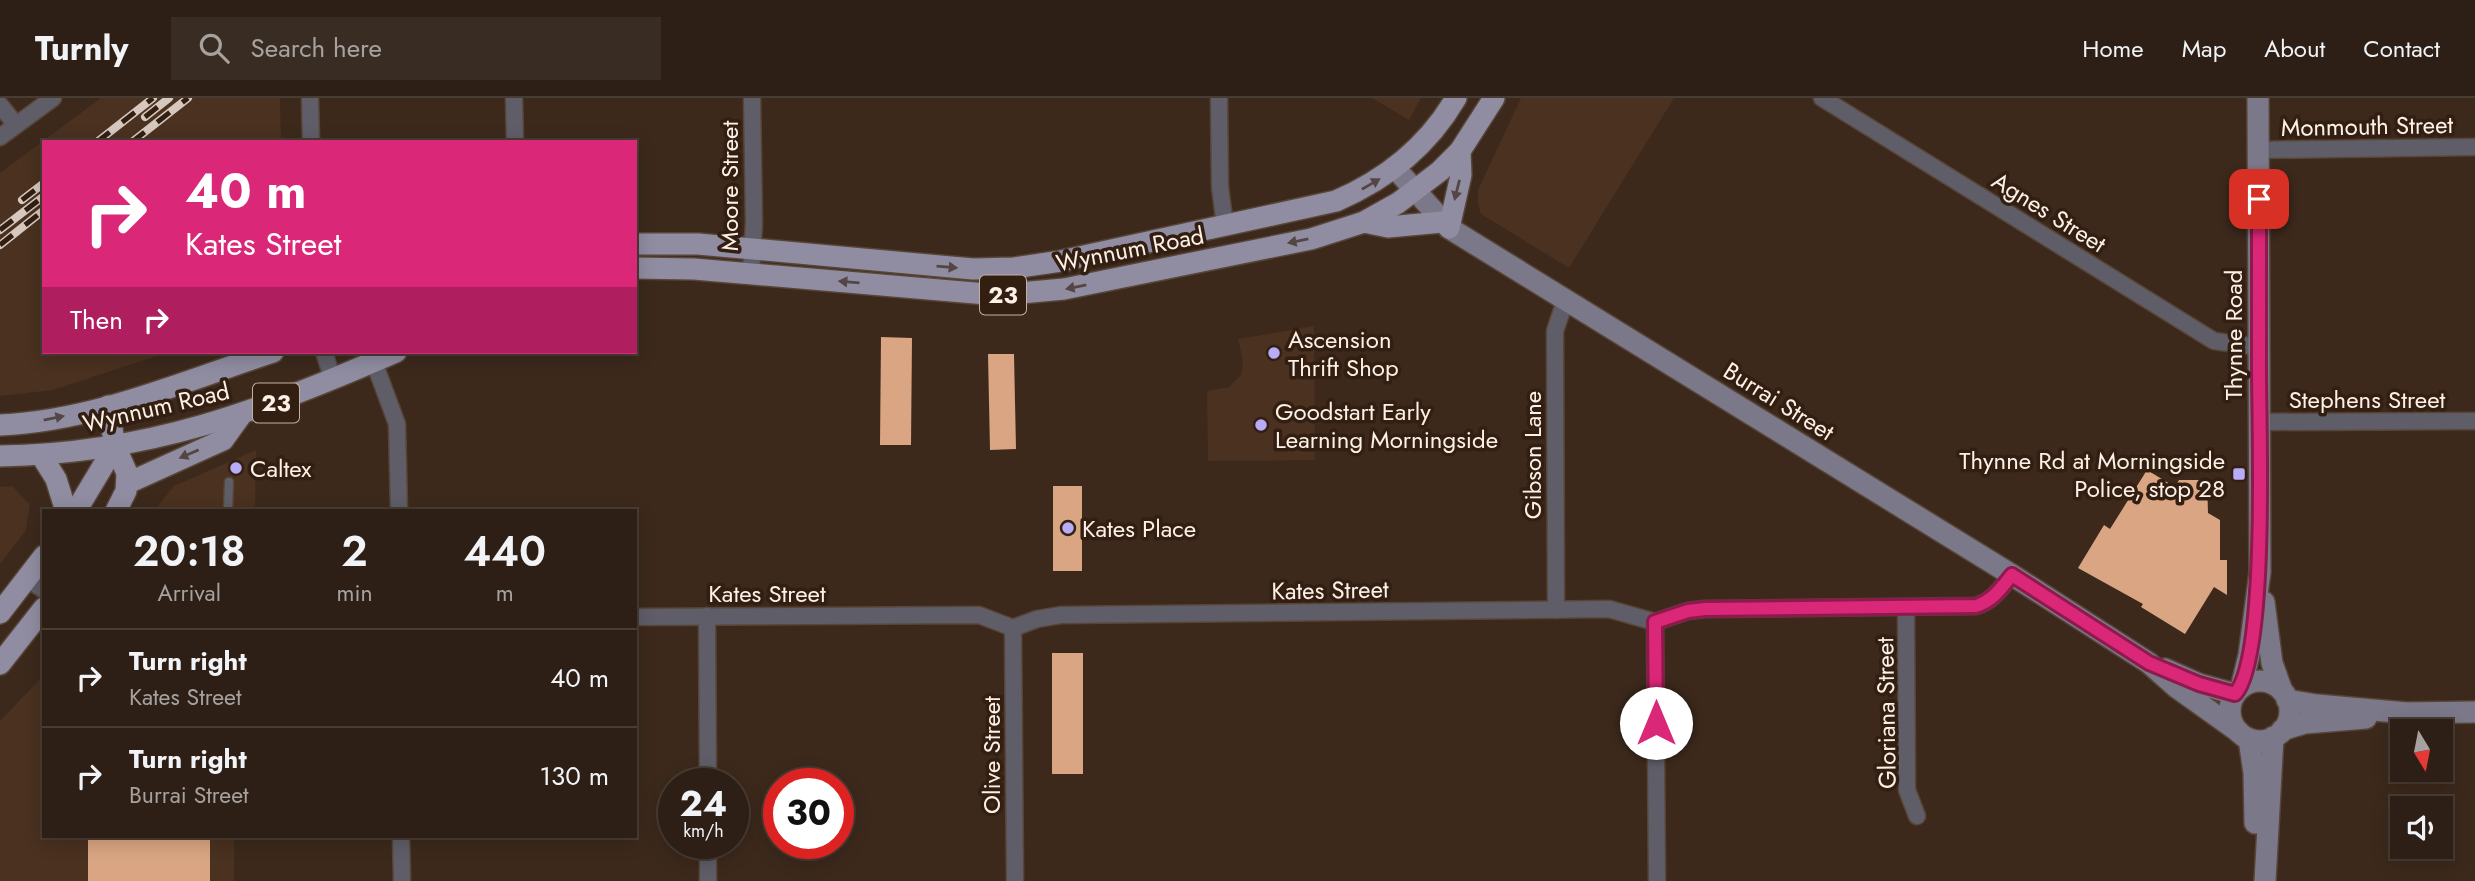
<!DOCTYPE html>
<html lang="en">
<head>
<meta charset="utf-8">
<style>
  :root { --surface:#2d1f15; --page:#392c22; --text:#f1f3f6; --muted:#a7a2a0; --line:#483d34 }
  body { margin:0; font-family:Jost,sans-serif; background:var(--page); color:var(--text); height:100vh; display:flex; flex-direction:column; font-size:26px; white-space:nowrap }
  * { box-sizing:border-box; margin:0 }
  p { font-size:23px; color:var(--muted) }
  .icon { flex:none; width:38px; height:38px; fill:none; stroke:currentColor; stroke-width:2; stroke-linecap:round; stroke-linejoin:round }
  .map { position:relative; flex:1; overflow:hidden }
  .side { position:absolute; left:42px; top:411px; width:595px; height:329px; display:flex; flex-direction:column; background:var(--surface); border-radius:0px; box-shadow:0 4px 18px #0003,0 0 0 2px var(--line) }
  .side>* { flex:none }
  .hud { position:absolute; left:42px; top:42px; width:595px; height:214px; border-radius:0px; box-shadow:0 4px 18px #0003,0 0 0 2px var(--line); background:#db2777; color:#fff; overflow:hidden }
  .needle { width:46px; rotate:170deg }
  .buttons { position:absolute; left:2390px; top:621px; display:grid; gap:14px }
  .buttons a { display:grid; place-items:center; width:63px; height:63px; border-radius:0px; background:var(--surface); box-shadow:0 4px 18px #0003,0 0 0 2px var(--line); font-size:35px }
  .speed { position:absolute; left:658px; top:670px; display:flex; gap:14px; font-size:35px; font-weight:700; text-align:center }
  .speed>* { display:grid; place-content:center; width:91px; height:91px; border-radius:50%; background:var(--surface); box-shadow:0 4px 18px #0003,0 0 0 2px var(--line); line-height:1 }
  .speed small { font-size:18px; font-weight:400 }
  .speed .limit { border:10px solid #d22; background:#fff; color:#111 }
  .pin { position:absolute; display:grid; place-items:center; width:60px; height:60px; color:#fff; margin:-30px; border-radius:14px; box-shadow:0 4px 10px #0006 }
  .me { position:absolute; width:77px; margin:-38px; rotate:0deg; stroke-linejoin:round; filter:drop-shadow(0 0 5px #0008) }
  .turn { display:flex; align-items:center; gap:24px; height:147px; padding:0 28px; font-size:32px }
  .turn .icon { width:91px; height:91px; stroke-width:2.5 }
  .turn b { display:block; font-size:49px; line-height:60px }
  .then { display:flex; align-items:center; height:66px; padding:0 28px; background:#0003; gap:14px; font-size:26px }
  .eta { display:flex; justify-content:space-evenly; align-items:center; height:119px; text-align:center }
  .eta b { font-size:42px; font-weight:600; line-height:49px }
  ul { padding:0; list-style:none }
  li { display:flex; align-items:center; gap:21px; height:98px; padding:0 28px; border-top:2px solid var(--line) }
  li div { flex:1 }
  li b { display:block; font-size:26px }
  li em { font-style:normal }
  header { display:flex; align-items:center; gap:42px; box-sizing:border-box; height:98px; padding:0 35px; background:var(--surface); border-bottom:2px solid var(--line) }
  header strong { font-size:33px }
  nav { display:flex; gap:38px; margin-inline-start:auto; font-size:24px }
  .search { width:490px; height:63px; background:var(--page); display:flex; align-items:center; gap:18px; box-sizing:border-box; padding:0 24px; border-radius:0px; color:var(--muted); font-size:26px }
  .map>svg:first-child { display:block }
  .built { fill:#4a3120 }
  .building { fill:#d9a582 }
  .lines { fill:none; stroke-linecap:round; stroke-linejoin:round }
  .lane-casing { stroke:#574538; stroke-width:11 }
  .street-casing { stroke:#574538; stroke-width:19 }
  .secondary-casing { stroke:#574538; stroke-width:24 }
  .primary-casing { stroke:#574538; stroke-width:24 }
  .lane { stroke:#5f5e68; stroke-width:8 }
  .street { stroke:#5f5e68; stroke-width:16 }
  .secondary { stroke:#7b7989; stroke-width:21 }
  .primary { stroke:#908da2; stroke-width:21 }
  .rail-casing { stroke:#d6c8be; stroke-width:8 }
  .rail { stroke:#321f12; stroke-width:5; stroke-dasharray:16; stroke-linecap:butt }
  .oneway { fill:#534644 }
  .route-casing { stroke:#8e194d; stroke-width:18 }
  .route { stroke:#db2777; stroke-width:12 }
  .poi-dot { fill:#b8abf7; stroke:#321f12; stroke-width:2.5 }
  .labels { text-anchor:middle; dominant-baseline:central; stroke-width:7; stroke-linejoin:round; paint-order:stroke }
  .shield { fill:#321f12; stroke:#c0b1a7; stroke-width:2 }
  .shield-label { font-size:23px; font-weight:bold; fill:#fdf0e7 }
  .street-label { font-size:24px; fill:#fdf0e7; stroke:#321f12 }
  .poi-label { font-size:24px; fill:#fdf0e7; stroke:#321f12; text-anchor:start }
</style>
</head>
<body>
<header>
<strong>Turnly</strong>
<div class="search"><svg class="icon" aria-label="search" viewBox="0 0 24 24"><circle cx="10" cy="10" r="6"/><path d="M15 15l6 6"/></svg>Search here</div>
<nav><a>Home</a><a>Map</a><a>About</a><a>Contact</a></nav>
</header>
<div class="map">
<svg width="2475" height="783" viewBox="0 0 2475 783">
  <rect width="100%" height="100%" fill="#3c291c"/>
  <g class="built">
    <polygon points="101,0 280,0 281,44 44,44 44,254 169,254 53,292 0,298 0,75"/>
    <polygon points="1372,0 1421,0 1409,22"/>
    <polygon points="1521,0 1674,0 1569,170 1481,116 1478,106 1478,92"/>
    <polygon points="1314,228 1315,362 1208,363 1207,293 1229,289 1241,277 1243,263 1238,241"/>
    <polygon points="256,352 255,413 154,413 174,388"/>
    <polygon points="12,388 30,407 26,432 0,466 0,389"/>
    <polygon points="44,577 44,738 234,739 234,783 0,783 0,623"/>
  </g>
  <g class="building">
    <polygon points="881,239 912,240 911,347 880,347"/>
    <polygon points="988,256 1014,256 1016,351 990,352"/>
    <polygon points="2147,372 2175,389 2179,382 2207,382 2208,415 2220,422 2220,462 2227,462 2227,497 2214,489 2185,536 2141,509 2143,506 2078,470 2104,427 2110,431"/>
    <rect x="1053" y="388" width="29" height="85"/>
    <rect x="1052" y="555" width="31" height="121"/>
    <rect x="88" y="738" width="122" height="45"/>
  </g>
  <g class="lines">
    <defs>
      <polyline id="lane" points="228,413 229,384"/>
      <g id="street">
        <polyline points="310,0 311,44"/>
        <polyline points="514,0 515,44"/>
        <polyline points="1219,0 1220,89 1225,128"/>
        <polyline points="1822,0 2214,243 2259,249"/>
        <polyline points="0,7 16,27"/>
        <polyline points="0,39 53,0"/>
        <polyline points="2259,52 2475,49"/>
        <polyline points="751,175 754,125 752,0"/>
        <polyline points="324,254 333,282"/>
        <polyline points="371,256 397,326 399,413"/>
        <polyline points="2260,324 2475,323"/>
        <polyline points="26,480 44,492"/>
        <polyline points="1906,510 1907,692 1917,718"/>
        <polyline points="1556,512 1555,233 1565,203"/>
        <polyline points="707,518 708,686"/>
        <path d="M 635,519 L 979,517 L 1013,530 L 1037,521 L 1061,517 L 1609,511 L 1655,524 L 1688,513 L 1705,511 L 1976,508 C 1993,503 2001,490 2012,477"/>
        <polyline points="1655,524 1657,783"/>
        <polyline points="1013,530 1015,783"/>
        <polyline points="401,738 402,783"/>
        <polyline points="708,746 708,783"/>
      </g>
      <g id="secondary">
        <polyline points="1395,70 1449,130 2012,477 2149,565 2176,589 2239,634"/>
        <polyline points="2264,504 2272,565 2282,593"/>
        <polyline points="2165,571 2199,586 2235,596"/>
        <circle cx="2260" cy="613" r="30"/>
        <polyline points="2241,590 2249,557 2260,474 2258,0"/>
        <polyline points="2287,602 2317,607 2407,615 2475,614"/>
        <polyline points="2282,632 2305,625 2366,620"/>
        <polyline points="2249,641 2254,675 2255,725"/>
        <polyline points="2265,783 2273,639"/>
      </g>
      <g id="primary">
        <polyline points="1364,124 1388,129 1442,124"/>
        <polyline points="1449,130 1461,77 1460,53"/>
        <path d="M 635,146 L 698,146 L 973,171 L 1014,170 L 1061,163 L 1336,103 C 1387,81 1428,48 1456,0"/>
        <polyline points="635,170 694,171 998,197 1064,191 1311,141 1364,124 1398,105 1440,73 1460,53 1494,0"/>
        <polyline points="108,308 115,348 127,375 126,393 116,413"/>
        <path d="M 0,327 C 94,323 185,283 273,254"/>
        <polyline points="41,357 56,381 66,413"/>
        <path d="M 0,358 C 147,356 264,312 396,254"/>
        <polyline points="128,385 223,342 241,317"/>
        <polyline points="76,413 115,348"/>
        <polyline points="0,515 44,458"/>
        <polyline points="0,566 44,510"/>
      </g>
    </defs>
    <use href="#lane" class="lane-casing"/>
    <use href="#street" class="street-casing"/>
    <use href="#secondary" class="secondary-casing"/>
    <use href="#primary" class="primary-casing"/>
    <use href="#lane" class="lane"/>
    <use href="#street" class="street"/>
    <use href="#secondary" class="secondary"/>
    <use href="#primary" class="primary"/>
    <defs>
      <g id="rail">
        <polyline points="145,19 169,0"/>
        <polyline points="97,44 153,0"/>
        <polyline points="132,44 188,0"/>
        <polyline points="22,102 44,85"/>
        <polyline points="0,132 44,98"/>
        <polyline points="0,147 44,112"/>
      </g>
    </defs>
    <use href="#rail" class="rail-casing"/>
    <use href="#rail" class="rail"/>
  </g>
  <defs><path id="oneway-solid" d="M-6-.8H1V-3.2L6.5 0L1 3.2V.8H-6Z" transform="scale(1.75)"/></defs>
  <g class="oneway">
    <use href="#oneway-solid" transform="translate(1371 86) rotate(-30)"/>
    <use href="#oneway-solid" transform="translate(1457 92) rotate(104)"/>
    <use href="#oneway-solid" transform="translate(1298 143) rotate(169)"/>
    <use href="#oneway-solid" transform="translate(947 169) rotate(5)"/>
    <use href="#oneway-solid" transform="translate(849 184) rotate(-175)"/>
    <use href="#oneway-solid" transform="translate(1076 189) rotate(169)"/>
    <use href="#oneway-solid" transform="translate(54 320) rotate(-12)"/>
    <use href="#oneway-solid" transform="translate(189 356) rotate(157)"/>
  </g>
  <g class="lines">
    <defs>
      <path id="route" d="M 1656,625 L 1655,524 L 1688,513 L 1705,511 L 1976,508 C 1993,503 2001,490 2012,477 L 2149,565 L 2199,586 L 2235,596 C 2268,560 2259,329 2259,271 C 2259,214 2259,158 2259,101"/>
    </defs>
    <use href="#route" class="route-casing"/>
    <use href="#route" class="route"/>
  </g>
  <g class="poi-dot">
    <circle cx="1274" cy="255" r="7"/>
    <circle cx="1261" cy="327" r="7"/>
    <circle cx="236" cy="370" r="7"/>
    <rect x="2232" y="369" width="14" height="14" rx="3.5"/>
    <circle cx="1068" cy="430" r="7"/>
  </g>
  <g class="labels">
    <g class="shield">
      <rect x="980" y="177.5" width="46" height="39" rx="5"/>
      <rect x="253" y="285.5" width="46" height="39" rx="5"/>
    </g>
    <g class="shield-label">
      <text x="1003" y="197">23</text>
      <text x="276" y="305">23</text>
    </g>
    <g class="street-label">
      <text transform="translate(2367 28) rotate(-1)">Monmouth Street</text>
      <text transform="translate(729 88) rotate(-90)">Moore Street</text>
      <text transform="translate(2049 114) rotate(32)">Agnes Street</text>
      <text transform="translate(1130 151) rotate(-11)">Wynnum Road</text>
      <text transform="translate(2233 237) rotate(-90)">Thynne Road</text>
      <text x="2367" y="301">Stephens Street</text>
      <text transform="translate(1779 303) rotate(32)">Burrai Street</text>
      <text transform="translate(156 309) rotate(-13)">Wynnum Road</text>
      <text transform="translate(1532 357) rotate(-90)">Gibson Lane</text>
      <text transform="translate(1330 492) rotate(-1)">Kates Street</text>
      <text x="767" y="495">Kates Street</text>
      <text transform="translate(1886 615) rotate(-91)">Gloriana Street</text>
      <text transform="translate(991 657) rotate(-90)">Olive Street</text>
    </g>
    <g class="poi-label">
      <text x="1288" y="241">Ascension<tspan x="1288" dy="28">Thrift Shop</tspan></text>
      <text x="1275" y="313">Goodstart Early<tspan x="1275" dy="28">Learning Morningside</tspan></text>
      <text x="2225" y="362" text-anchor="end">Thynne Rd at Morningside<tspan x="2225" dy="28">Police, stop 28</tspan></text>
      <text x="250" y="370">Caltex</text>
      <text x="1082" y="430">Kates Place</text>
    </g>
  </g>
</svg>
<div class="buttons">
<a><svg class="needle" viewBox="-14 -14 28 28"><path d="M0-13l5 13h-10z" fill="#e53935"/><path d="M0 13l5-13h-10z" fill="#a7a2a0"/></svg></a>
<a><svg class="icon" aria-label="sound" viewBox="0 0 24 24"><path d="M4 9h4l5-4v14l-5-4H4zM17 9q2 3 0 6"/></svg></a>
</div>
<div class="speed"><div>24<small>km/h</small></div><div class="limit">30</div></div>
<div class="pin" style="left:2259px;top:101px;background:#d93025"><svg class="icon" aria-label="arrive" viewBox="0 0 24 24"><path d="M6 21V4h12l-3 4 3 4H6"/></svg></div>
<svg class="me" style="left:1656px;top:625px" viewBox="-20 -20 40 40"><circle r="19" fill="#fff"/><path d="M0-13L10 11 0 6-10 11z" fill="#db2777"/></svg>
<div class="hud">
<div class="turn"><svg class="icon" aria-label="right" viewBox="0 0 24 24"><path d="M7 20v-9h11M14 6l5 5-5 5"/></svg><div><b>40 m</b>Kates Street</div></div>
<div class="then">Then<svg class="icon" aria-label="right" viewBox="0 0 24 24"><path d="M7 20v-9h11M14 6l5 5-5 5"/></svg></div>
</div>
<section class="side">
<div class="eta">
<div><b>20:18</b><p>Arrival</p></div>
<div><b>2</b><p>min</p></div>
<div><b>440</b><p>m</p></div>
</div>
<ul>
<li><svg class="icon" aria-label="right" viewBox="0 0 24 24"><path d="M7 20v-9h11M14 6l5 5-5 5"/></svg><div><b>Turn right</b><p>Kates Street</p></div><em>40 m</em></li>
<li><svg class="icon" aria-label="right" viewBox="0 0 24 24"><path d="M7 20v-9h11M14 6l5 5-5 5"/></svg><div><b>Turn right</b><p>Burrai Street</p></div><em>130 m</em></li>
</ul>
</section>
</div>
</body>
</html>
